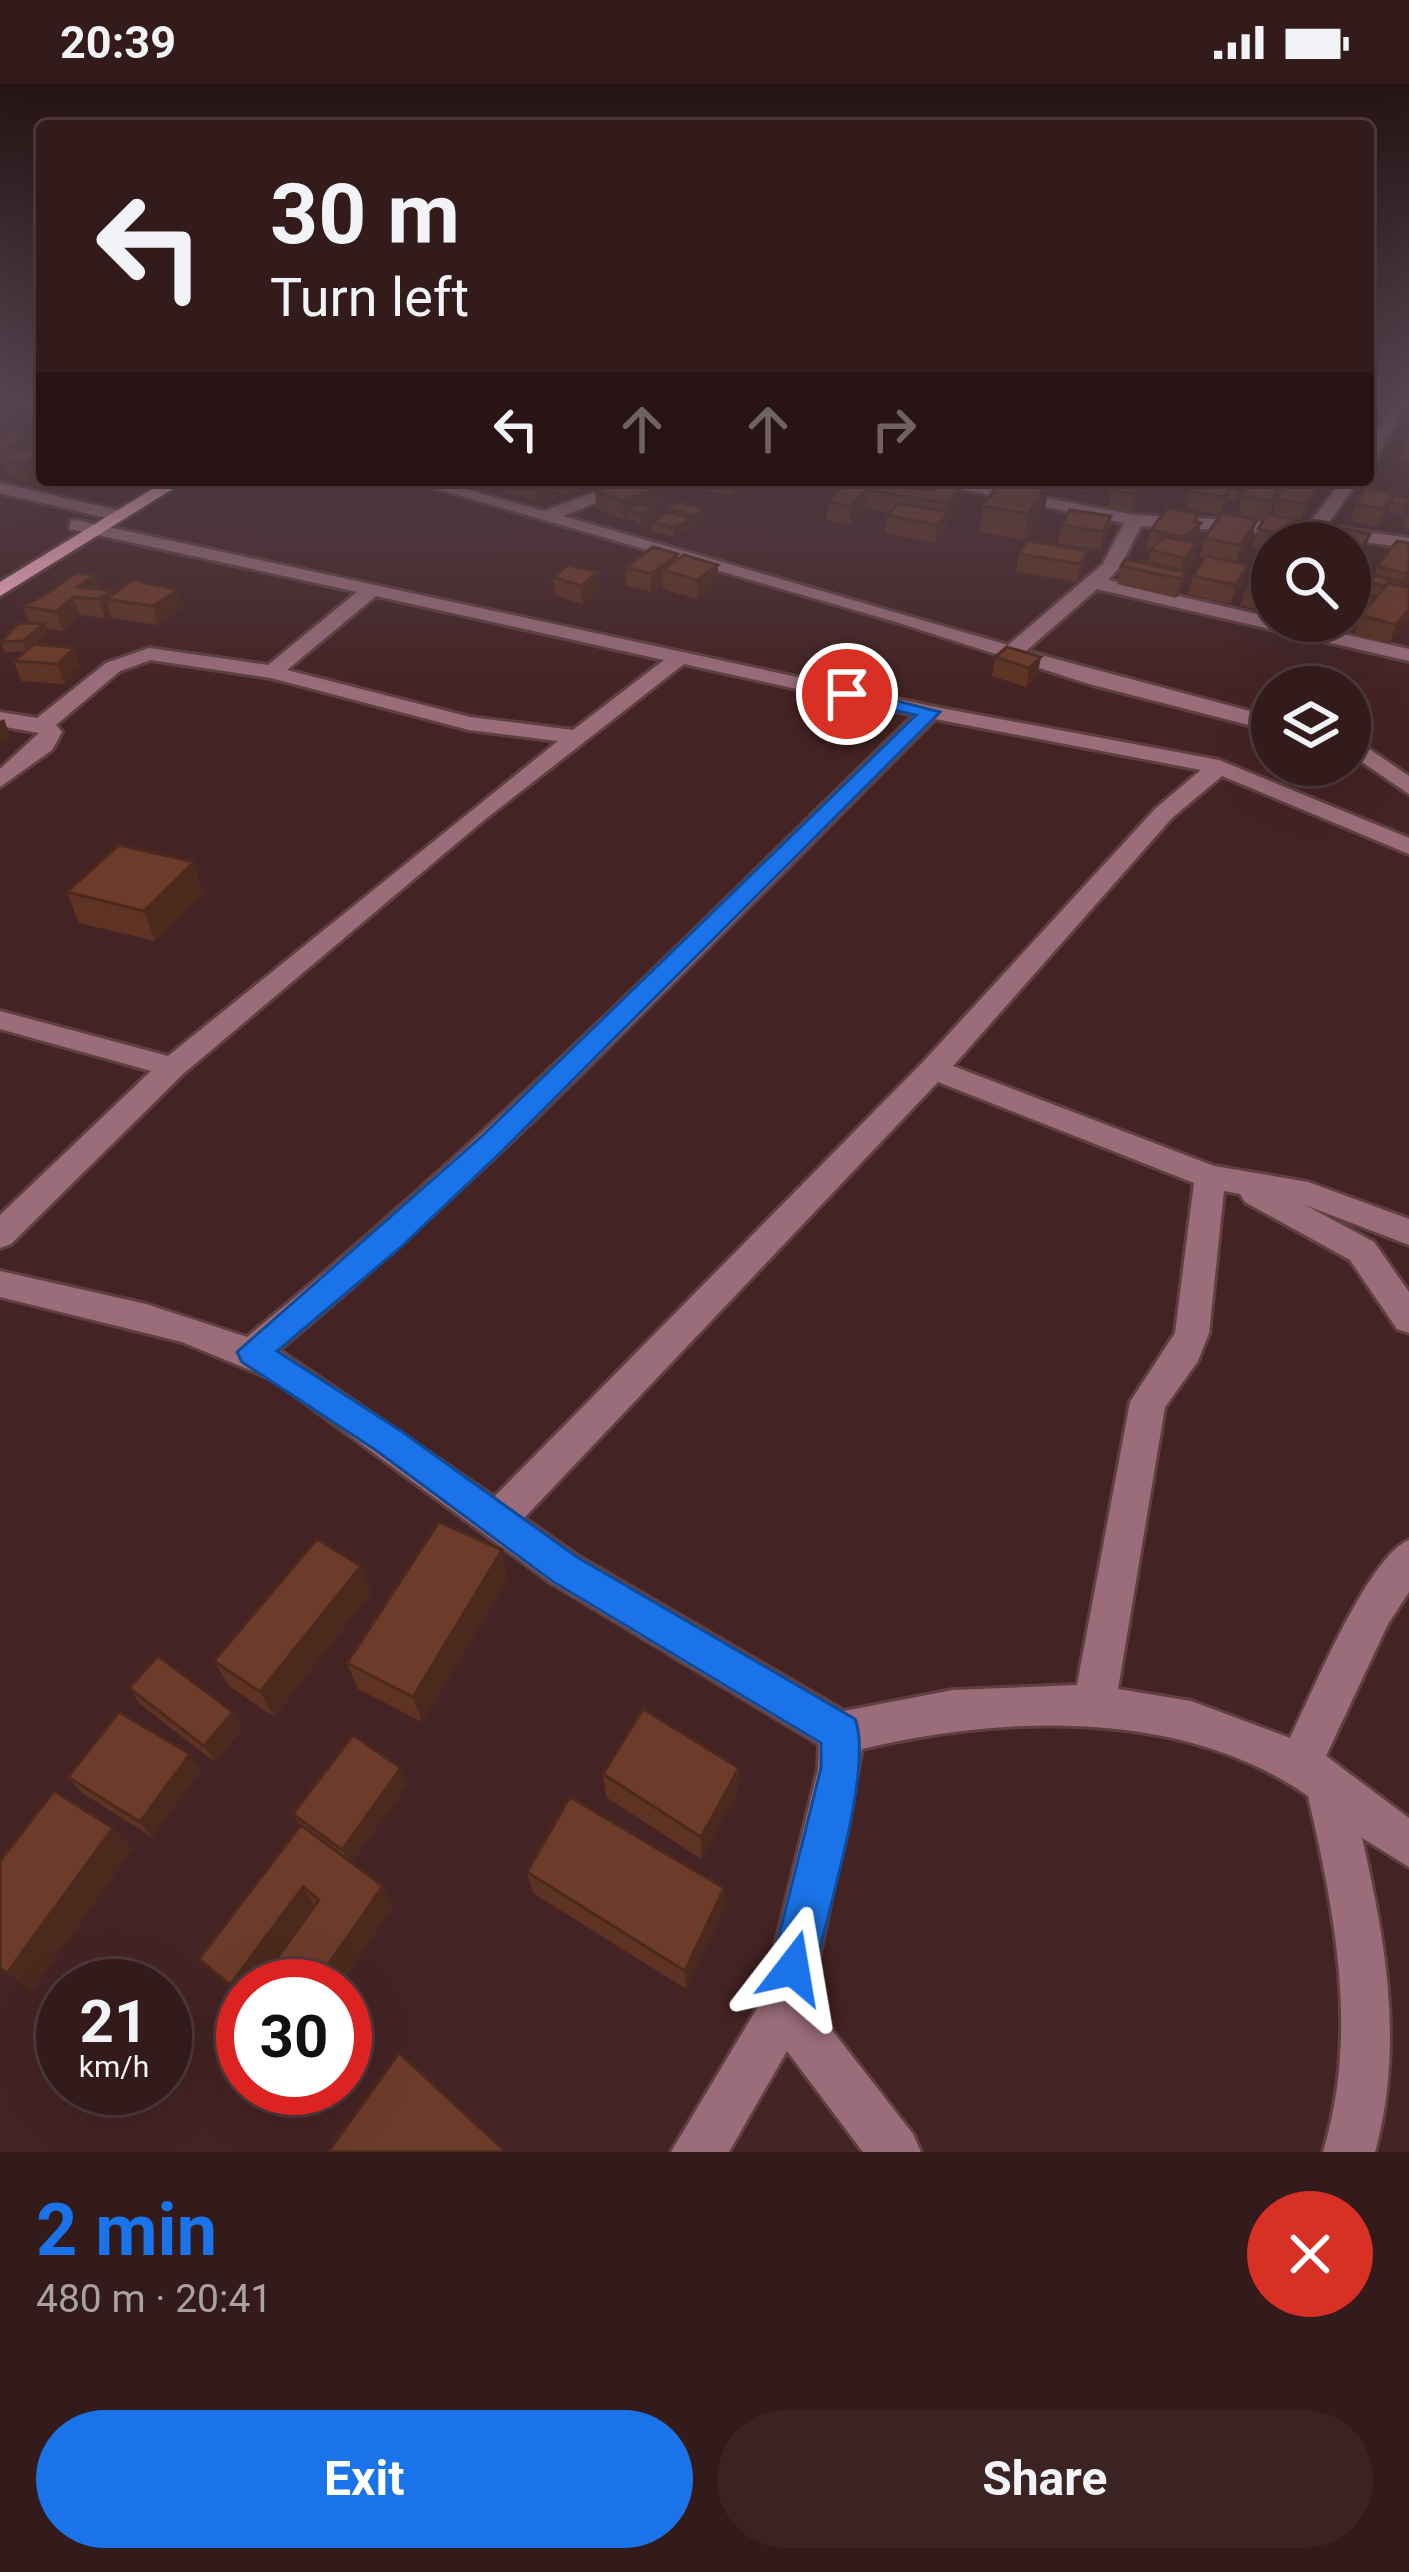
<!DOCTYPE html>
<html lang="en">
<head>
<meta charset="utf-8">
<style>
  :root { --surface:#331a1b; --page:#3b2324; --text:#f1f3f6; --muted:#a9a1a3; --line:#4e383a; --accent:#1a73e8 }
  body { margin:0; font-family:Roboto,sans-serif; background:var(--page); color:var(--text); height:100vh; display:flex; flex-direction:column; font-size:45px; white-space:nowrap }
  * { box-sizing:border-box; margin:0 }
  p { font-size:39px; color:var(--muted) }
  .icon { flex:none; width:66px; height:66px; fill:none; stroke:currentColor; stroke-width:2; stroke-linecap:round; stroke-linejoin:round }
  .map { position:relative; height:2068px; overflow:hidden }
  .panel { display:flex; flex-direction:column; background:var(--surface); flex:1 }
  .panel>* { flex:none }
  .banner { position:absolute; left:36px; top:36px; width:1338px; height:366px; border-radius:12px; box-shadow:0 12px 48px #0002,0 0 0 3px var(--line); background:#331a1b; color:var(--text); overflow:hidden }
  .fabs { position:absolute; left:1251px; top:438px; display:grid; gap:24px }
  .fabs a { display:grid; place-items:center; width:120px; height:120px; border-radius:50%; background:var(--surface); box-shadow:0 12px 48px #0002,0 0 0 3px var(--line); font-size:60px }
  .speed { position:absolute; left:36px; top:1875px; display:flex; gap:24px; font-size:60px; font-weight:700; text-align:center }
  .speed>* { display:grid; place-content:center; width:156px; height:156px; border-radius:50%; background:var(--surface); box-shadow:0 12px 48px #0002,0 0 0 3px var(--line); line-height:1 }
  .speed small { font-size:30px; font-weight:400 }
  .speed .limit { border:18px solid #d22; background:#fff; color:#111 }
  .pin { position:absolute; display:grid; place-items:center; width:102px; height:102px; color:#fff; margin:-51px; border:6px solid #fff; border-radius:50%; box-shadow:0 3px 12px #0007 }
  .me { position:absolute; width:132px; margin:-66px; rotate:14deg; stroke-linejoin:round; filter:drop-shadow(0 0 9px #0008) }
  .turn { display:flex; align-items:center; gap:42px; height:252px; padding:0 36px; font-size:54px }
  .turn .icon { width:156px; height:156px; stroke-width:2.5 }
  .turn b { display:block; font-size:84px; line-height:102px }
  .lanes { display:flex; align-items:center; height:114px; padding:0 36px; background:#0003; justify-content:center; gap:60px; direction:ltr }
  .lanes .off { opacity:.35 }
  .round { display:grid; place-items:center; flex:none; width:126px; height:126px; border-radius:63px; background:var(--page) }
  .headline { display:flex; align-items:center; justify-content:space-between; height:204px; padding:0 36px }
  h1 { font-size:72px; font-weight:700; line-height:90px; color:var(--accent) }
  .action { display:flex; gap:24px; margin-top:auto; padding:24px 36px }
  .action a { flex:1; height:138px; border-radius:72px; background:var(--accent); color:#fff; font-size:48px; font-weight:700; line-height:138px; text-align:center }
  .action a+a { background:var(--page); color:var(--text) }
  .status { display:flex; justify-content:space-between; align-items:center; height:84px; padding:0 60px; background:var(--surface); direction:ltr }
  .status svg { height:33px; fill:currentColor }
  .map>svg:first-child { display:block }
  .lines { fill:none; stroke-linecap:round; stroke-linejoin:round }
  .minor-casing { stroke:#5e4040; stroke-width:6 }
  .major-casing { stroke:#5e4040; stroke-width:6 }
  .minor { fill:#9b6d7b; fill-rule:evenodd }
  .major { fill:#feb2c9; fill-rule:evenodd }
  .wall { fill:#5e3323 }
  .shaded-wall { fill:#4c291d }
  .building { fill:#6d3b29; stroke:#4c291d; stroke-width:3 }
  .route { fill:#1a73e8; stroke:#114b97; stroke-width:3 }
</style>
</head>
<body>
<div class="status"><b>20:39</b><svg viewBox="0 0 49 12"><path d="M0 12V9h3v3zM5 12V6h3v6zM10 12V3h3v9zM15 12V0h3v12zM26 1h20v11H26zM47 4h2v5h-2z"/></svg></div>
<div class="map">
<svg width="1409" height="2068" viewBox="0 0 1409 2068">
  <rect width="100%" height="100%" fill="#442324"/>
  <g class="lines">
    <defs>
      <g id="minor">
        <polygon points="12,316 42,319 42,329 14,319"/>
        <polygon points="1368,316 1393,322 1396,316 1409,316 1376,374 1368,379 1368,361 1388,330 1368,325"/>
        <polygon points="406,396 433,396 544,427 629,396 653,396 563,432 1008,561 1103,480 1124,439 917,396 952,396 1135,431 1309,440 1342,396 1359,396 1326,442 1409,454 1409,464 1314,451 1141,442 1120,483 1108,496 1409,565 1409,577 1097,505 1026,567 1272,633 1272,647 1089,600 896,538"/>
        <polygon points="0,399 117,426 120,430 111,435 0,409"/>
        <path d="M 76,436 L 930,622 L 1219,676 L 1409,754 L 1409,770 L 1222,692 L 1172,734 L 953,982 L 1214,1082 L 1308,1098 L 1409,1135 L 1409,1161 L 1305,1121 L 1374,1158 L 1409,1208 L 1409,1249 L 1397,1245 L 1350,1176 L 1245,1118 L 1240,1110 L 1224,1107 L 1209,1249 L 1198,1277 L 1165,1323 L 1118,1605 L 1191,1617 L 1290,1654 C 1312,1610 1368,1472 1409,1456 L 1409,1508 L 1388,1540 L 1326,1672 L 1409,1734 L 1409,1783 L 1362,1754 C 1386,1859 1404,1962 1375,2068 L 1323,2068 C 1359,1949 1335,1830 1308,1712 C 1182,1624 1005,1631 862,1665 L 810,1918 L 913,2050 L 921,2068 L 863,2068 L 787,1967 L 729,2068 L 671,2068 L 762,1916 L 818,1685 L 819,1660 L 550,1498 L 274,1296 L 182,1258 L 0,1213 L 0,1187 L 146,1220 L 247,1253 C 483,1061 696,843 914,631 L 684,580 L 483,737 L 183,990 L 11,1160 L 0,1164 L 0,1131 L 151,987 L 0,945 L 0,927 L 168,972 L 558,657 L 469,646 L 271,594 L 151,576 L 120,587 L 56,641 L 62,648 L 52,666 L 0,703 L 0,685 L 39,649 L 0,642 L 0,628 L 37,634 L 106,579 L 149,564 L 268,581 L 357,508 L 70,445 L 70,437 ZM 376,512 L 664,576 L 573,646 L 470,633 L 287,586 ZM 935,635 L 1201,686 L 1156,724 L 923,978 L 494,1413 L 279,1266 C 512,1071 720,850 935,635 ZM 938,998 L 1194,1099 L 1175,1249 L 1130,1318 L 1077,1601 L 953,1606 L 844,1627 L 578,1472 L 524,1434 Z"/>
        <polygon points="1350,652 1409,692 1409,710 1350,670"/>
      </g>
      <polygon id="major" points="167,396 187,396 0,512 0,498"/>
    </defs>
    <use href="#minor" class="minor-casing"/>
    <use href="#major" class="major-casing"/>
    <use href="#minor" class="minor"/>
    <use href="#major" class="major"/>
  </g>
  <g class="wall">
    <polygon points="1408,349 1409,349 1409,377 1400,376"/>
    <polygon points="0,354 36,367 29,398 8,392 5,383 0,385"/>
    <polygon points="503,396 597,396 568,411 553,406 553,410 536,418 504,408"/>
    <polygon points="672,396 701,396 692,402"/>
    <polygon points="706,396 748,396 748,399 732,412 706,407"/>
    <polygon points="1001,396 1051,396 1049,398 1045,424 1024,456 979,448 983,422"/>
    <polygon points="1054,396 1095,396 1084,408 1053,402"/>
    <polygon points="1184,396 1271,396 1268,398 1260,396 1260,398 1279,402 1269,431 1273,431 1277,415 1306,399 1296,396 1338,396 1338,398 1324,405 1317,403 1312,419 1300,438 1293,459 1272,459 1272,467 1252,463 1258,445 1264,435 1238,430 1242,414 1235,418 1228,415 1220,431 1186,425 1190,407 1195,399"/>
    <polygon points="885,402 931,406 962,402 959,420 947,438 946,446 935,459 885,449 887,431 890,428 865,424 850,440 827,436 828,418"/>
    <polygon points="1147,405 1131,428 1108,423 1111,406"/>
    <polygon points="595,407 662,419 651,424 653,434 641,440 628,434 624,436 596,424"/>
    <polygon points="1394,411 1409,414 1403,430 1388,428"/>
    <polygon points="1356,420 1386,426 1378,443 1350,437"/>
    <polygon points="667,423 705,434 691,440 691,444 674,453 652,447 652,438 667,429"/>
    <polygon points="1409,427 1409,445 1403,444"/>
    <polygon points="1111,432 1107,450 1100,466 1058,459 1062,441"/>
    <polygon points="1197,438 1201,439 1197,457 1194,459 1197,460 1193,478 1184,488 1181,507 1176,514 1117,500 1121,482 1138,478 1148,478 1152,465 1146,464 1151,446"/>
    <polygon points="1204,454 1252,454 1236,478 1243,499 1230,520 1188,510 1193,492 1206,473 1200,472"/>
    <polygon points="1397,457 1409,496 1404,503 1409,504 1409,534 1389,560 1354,550 1361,531 1378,511 1350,503 1350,497 1351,494 1374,492 1377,482"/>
    <polygon points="1350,459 1364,468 1353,488 1350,487"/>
    <polygon points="1087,467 1083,485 1077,498 1016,488 1019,470"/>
    <polygon points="1272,467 1272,529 1240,521 1246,503 1263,483 1266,474"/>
    <polygon points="678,470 678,475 718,499 697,515 663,505 663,500 651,508 626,502 626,483"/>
    <polygon points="598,488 599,506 582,520 555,511 553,493"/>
    <polygon points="95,491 99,505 112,507 113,510 178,506 183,524 158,541 112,534 110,530 105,534 80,531 63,547 45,544 48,550 35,560 74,564 80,583 64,600 21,597 14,577 26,567 4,568 1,558 30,540 23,522"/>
    <polygon points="995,573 1041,573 1037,592 1026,603 992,592"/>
    <polygon points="67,808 204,809 155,857 79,839"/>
    <polygon points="361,1482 371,1509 274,1633 229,1602 214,1577"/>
    <polygon points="508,1494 422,1638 358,1605 347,1579"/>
    <polygon points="129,1604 243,1644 215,1678 141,1621"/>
    <polygon points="739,1684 738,1707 701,1775 606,1713 603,1690"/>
    <polygon points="201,1686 152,1753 82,1709 68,1693"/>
    <polygon points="408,1700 352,1778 394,1822 243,1902 243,1915 199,1875 300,1742 293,1730"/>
    <polygon points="527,1788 724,1804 724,1824 686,1905 533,1809"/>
  </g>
  <g class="shaded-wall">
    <polygon points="32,352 37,369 2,375 5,383 0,385 0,366"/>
    <polygon points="42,373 42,392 29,398 23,381"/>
    <polygon points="544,396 552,396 553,410 536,418 534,401"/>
    <polygon points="567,396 597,396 568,411"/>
    <polygon points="732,396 748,396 748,399 732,412"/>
    <polygon points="1086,396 1095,396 1084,408"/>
    <polygon points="1145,396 1149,396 1147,405 1131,428 1135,410"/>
    <polygon points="1249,396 1261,396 1258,406 1243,412 1235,418 1240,401"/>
    <polygon points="1327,396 1338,396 1338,398 1324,405"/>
    <polygon points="1049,398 1045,424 1024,456 1028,430"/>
    <polygon points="662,401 662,419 637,430 628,426 628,434 624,436 623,418"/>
    <polygon points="962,402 959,420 947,438 946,446 935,459 937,441 948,429 949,420"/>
    <polygon points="1318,402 1312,419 1301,438 1306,420"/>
    <polygon points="1231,403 1226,420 1220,431 1224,413"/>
    <polygon points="867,406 865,424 850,440 851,422"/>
    <polygon points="653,425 653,434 641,440 641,431"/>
    <polygon points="705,425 705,434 692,441 692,432"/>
    <polygon points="1199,430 1196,443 1201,439 1197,457 1180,471 1184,453"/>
    <polygon points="1111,432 1107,450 1100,466 1103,448"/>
    <polygon points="691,435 691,444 674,453 674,444"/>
    <polygon points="1257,436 1252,454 1235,479 1240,461"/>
    <polygon points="1301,437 1295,455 1293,459 1289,459"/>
    <polygon points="1370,450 1364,468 1353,488 1359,470"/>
    <polygon points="1197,460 1193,478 1180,493 1184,474"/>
    <polygon points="1087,467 1083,485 1077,498 1080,480"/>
    <polygon points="678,470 678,488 662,486 663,500 651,508 651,490"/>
    <polygon points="718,481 718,499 697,515 697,496"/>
    <polygon points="1249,481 1243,499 1230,520 1236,501"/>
    <polygon points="1409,486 1409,496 1400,508 1406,490"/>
    <polygon points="598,488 599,506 582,520 581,502"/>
    <polygon points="1186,488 1181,507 1176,514 1181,495"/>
    <polygon points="95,491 100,510 78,503"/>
    <polygon points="178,506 183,524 158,541 153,522"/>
    <polygon points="112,507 115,516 106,515 110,530 105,534 99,515"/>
    <polygon points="73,513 80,531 63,547 56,528"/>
    <polygon points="1409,525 1409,534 1389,560 1396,541"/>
    <polygon points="44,540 48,550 27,567 23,557"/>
    <polygon points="74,564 80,583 64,600 58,580"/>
    <polygon points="1041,573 1037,592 1026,603 1029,584"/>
    <polygon points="4,635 11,654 0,662 0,637"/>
    <polygon points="194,778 204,809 155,857 144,827"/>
    <polygon points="502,1466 508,1494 422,1638 413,1613"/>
    <polygon points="361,1482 371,1509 274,1633 260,1608"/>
    <polygon points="233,1628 243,1644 215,1678 204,1662"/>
    <polygon points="190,1670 201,1686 152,1753 140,1738"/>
    <polygon points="401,1684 408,1700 350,1781 342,1766"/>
    <polygon points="739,1684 738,1707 701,1775 701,1753"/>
    <polygon points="113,1744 133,1765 32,1907 7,1889"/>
    <polygon points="383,1802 394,1822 339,1902 313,1902"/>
    <polygon points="303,1803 316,1823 260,1902 243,1902 243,1914 230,1901"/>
    <polygon points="724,1804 724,1824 686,1905 685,1887"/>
  </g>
  <g class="building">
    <polygon points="16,348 32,352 0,366 0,354"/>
    <polygon points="27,364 42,369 42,373 23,381 2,375"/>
    <polygon points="519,396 544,396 534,401"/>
    <polygon points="621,396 644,396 662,401 623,418 595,407"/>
    <polygon points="848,396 883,396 880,401 931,406 937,398 962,402 949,420 867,406 851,422 828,418"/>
    <polygon points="1001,396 1037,396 1049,398 1028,430 983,422"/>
    <polygon points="1118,396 1145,396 1135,410 1111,406"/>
    <polygon points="1226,396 1249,396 1240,401"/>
    <polygon points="1290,396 1318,402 1306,420 1277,415"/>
    <polygon points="1197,397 1231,403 1224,413 1190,407"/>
    <polygon points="1251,397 1279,402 1272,417 1243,412"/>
    <polygon points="1365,404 1392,409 1384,425 1356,420"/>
    <polygon points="1394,411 1409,414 1407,421 1391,419"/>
    <polygon points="680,417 705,425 692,432 667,423"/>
    <polygon points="899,419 949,428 937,441 887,431"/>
    <polygon points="640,420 653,425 641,431 628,426"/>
    <polygon points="1167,424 1199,430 1194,437 1201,439 1184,453 1151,446"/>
    <polygon points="1070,426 1111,432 1103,448 1062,441"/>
    <polygon points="669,428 691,435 674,444 652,438"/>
    <polygon points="1222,429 1257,436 1240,461 1204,454"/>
    <polygon points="1267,430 1301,437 1292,452 1258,445"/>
    <polygon points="1339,444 1370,450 1359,470 1350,468 1350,459 1330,459"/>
    <polygon points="1164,452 1197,460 1184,474 1151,466"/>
    <polygon points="1027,457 1087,467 1080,480 1019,470"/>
    <polygon points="1397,457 1409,459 1409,486 1406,490 1377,482"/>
    <polygon points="653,463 678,470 651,490 626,483"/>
    <polygon points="684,471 718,481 697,496 662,486"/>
    <polygon points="1206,472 1249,481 1236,501 1193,492"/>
    <polygon points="1126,475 1186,488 1181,495 1121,482"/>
    <polygon points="1139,476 1175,484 1174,486 1138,478"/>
    <polygon points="568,481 598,488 581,502 553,493"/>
    <polygon points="1259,482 1272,485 1272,509 1246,503"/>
    <polygon points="1356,487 1401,498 1398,502 1388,499 1385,502 1351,494"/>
    <polygon points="76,489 95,491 78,503 112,507 99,515 73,513 56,528 23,522 46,510"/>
    <polygon points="133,496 178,506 153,522 106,515"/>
    <polygon points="1388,499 1409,504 1409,525 1396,541 1361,531"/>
    <polygon points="19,539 44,540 23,557 1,558"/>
    <polygon points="34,560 74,564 58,580 14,577"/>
    <polygon points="1007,563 1041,573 1029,584 995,573"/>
    <polygon points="119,761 194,778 144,827 67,808"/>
    <polygon points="439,1438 502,1466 413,1613 347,1579"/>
    <polygon points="317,1455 361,1482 260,1608 214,1577"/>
    <polygon points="158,1572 233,1628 204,1662 129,1604"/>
    <polygon points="643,1625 739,1684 701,1753 603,1690"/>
    <polygon points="119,1628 190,1670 140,1738 68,1693"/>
    <polygon points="353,1651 401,1684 342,1766 293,1730"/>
    <polygon points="54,1707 113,1744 7,1889 0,1884 0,1777"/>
    <polygon points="570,1713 724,1804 685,1887 527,1788"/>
    <polygon points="301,1741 383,1802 313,1902 257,1902 319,1816 303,1803 230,1901 199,1875"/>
    <polygon points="399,1969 506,2068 328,2068"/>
  </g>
  <linearGradient id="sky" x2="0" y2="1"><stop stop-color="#251314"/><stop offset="0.52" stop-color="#564550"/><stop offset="1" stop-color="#564550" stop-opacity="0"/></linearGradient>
  <rect width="1409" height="606" fill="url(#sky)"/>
  <path class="route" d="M 847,604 L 940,628 L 501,1068 L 401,1163 L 277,1267 L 401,1347 L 577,1473 L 855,1635 C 874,1682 827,1830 815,1884 L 808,1899 L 793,1906 L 778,1899 L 771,1884 L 821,1684 L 821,1659 L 552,1497 L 377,1367 L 242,1278 L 237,1268 L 481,1053 L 916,631 L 840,614 L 840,605 Z"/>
</svg>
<div class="fabs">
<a><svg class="icon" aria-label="search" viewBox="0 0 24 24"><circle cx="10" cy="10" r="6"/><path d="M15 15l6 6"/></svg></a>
<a><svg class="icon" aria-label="layers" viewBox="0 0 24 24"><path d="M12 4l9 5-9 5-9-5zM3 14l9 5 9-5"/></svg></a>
</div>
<div class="speed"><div>21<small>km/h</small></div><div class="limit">30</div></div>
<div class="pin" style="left:847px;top:610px;background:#d93025"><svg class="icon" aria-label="arrive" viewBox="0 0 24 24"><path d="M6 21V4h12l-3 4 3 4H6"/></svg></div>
<svg class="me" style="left:793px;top:1884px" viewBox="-20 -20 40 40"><path d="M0-17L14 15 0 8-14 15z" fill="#1a73e8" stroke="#fff" stroke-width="4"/></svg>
<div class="banner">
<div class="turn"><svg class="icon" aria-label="left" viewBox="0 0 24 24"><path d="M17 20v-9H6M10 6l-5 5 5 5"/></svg><div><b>30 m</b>Turn left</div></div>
<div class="lanes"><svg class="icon" aria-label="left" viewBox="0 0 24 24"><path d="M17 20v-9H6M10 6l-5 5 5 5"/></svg><svg class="icon off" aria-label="ahead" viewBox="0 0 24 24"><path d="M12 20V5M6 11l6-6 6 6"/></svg><svg class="icon off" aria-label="ahead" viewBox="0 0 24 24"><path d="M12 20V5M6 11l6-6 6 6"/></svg><svg class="icon off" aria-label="right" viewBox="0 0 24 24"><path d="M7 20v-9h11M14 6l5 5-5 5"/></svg></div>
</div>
</div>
<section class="panel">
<div class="headline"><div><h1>2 min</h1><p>480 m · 20:41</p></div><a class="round" style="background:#d93025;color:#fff"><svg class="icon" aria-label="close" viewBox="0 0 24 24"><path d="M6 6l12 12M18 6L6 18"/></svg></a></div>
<div class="action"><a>Exit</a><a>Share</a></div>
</section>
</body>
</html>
